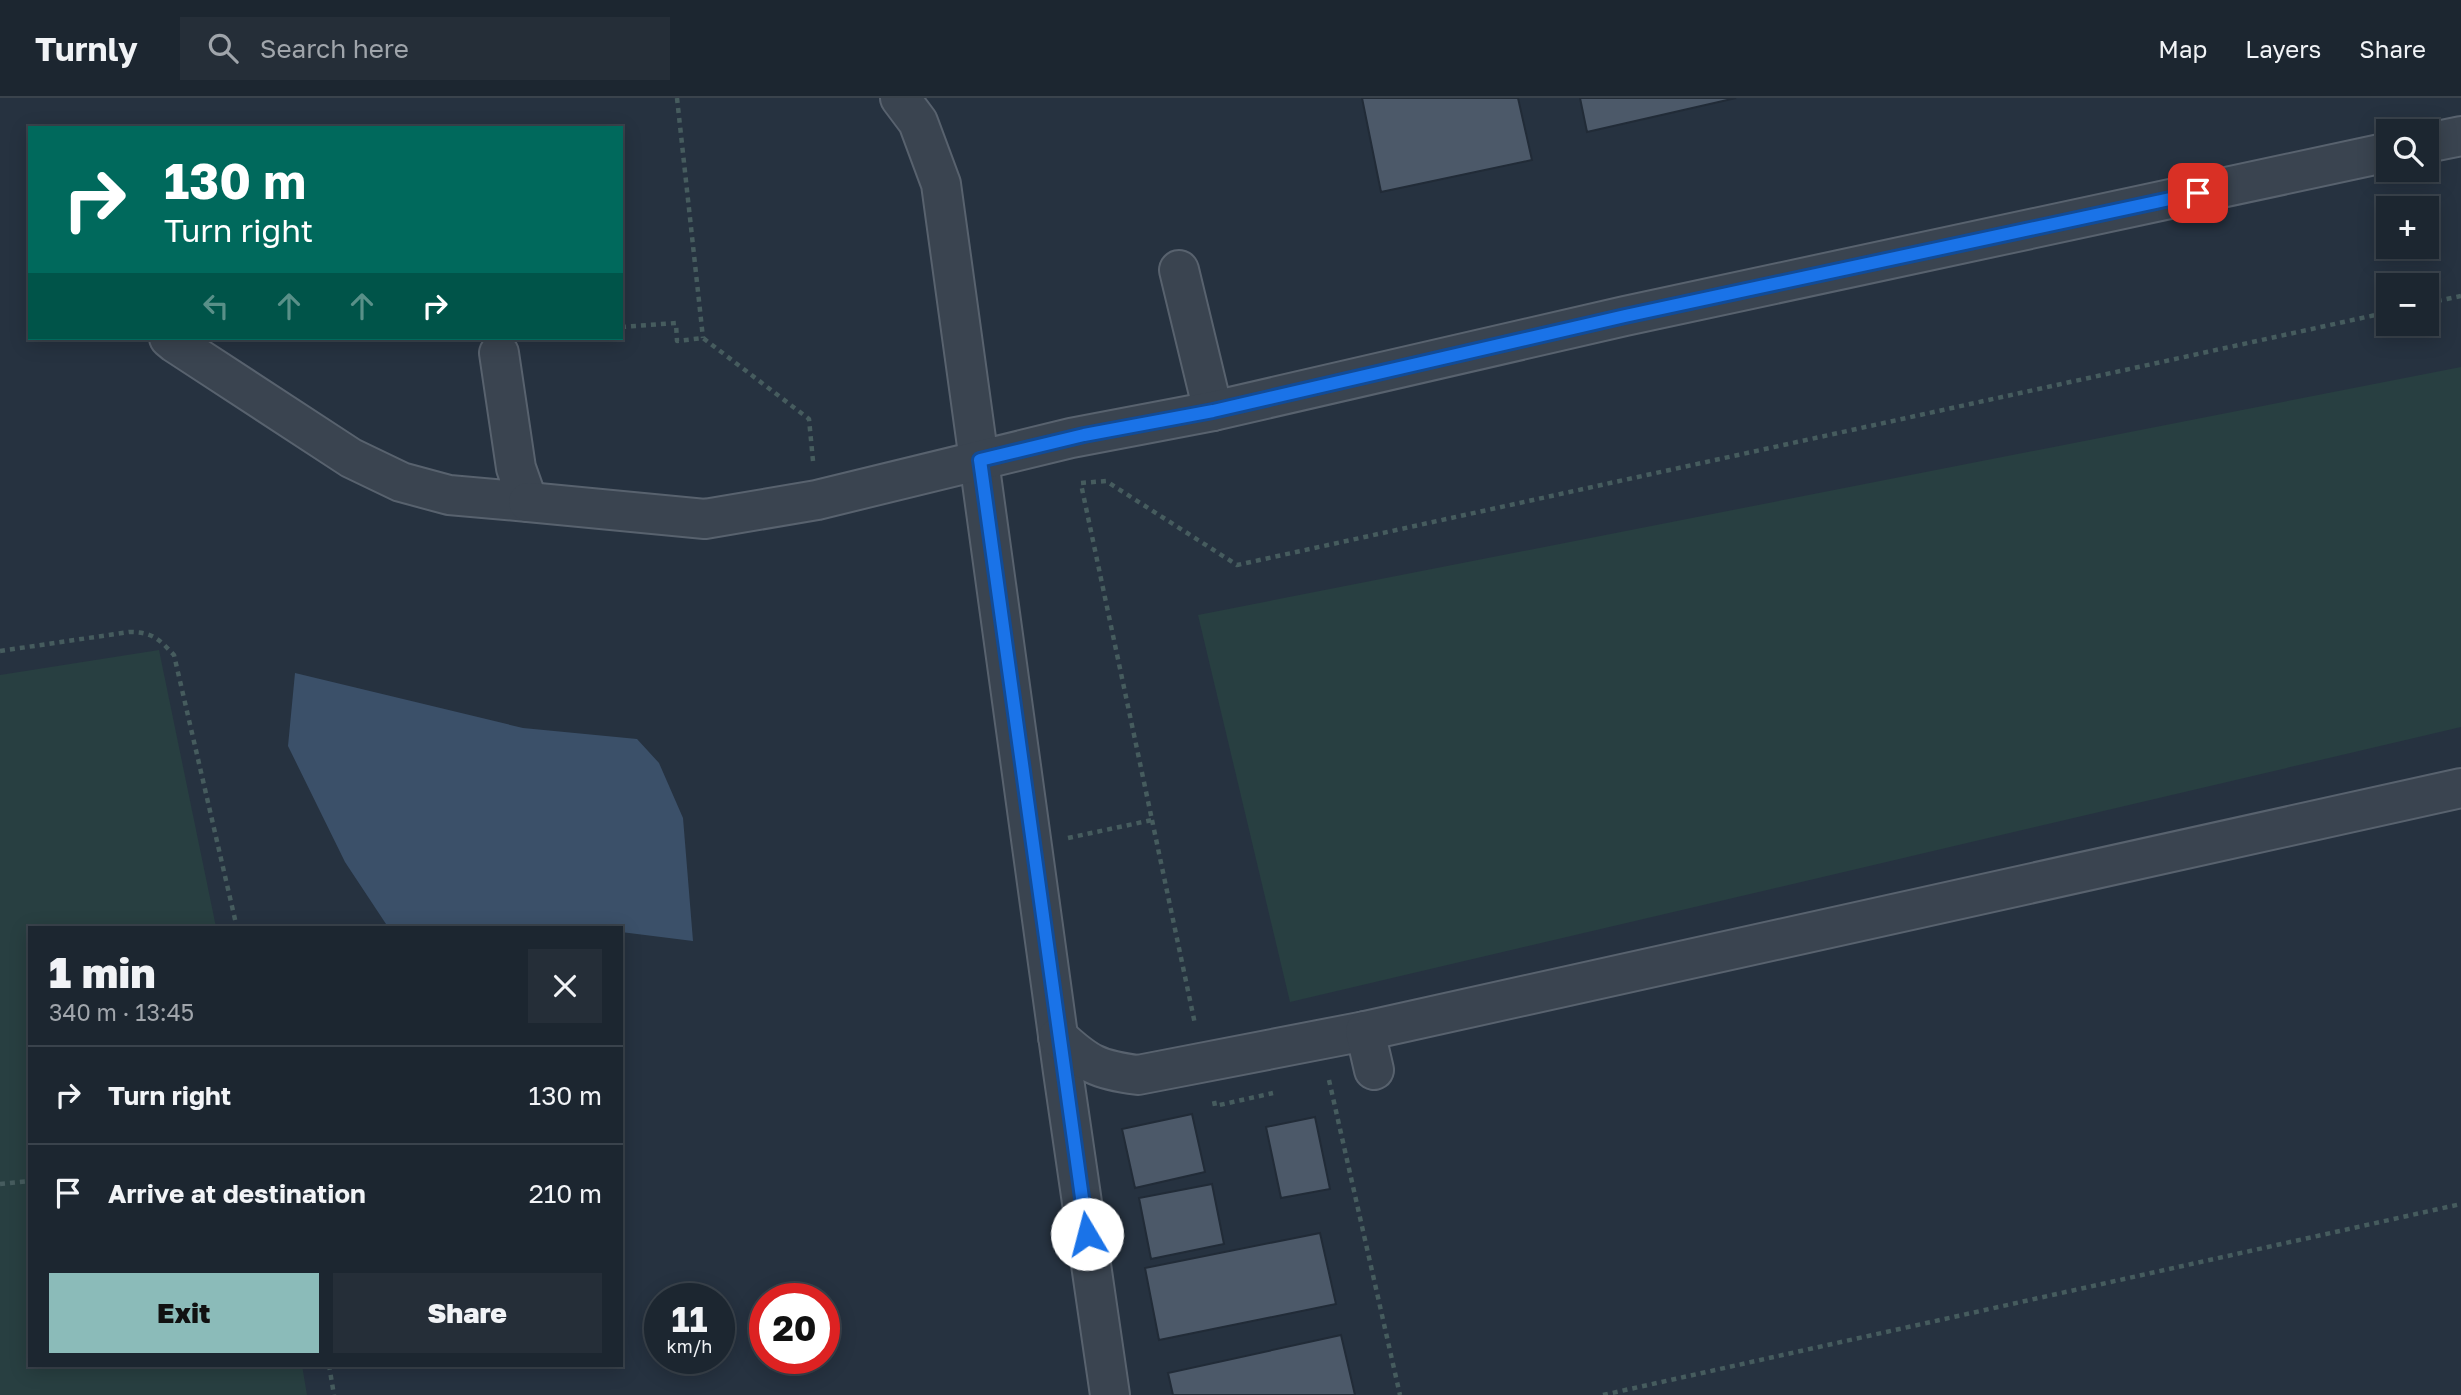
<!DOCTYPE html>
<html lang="en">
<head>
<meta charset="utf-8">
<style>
  :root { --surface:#1c2630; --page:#252e38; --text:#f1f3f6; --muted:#a0a5ab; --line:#3a434c; --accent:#8bbbb9 }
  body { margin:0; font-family:"Golos Text",sans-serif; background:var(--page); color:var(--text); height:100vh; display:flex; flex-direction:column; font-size:26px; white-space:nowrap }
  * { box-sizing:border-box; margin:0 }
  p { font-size:23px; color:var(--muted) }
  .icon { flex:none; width:38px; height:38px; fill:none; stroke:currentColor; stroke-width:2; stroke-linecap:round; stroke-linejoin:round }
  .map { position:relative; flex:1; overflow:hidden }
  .side { position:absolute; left:28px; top:828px; width:595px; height:441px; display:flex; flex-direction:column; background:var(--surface); border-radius:0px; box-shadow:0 4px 18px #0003,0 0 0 2px var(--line) }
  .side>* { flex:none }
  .guide { position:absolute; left:28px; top:28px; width:595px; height:214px; border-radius:0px; box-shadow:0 4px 18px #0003,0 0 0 2px var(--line); background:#00695c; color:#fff; overflow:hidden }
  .tools { position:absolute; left:2376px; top:21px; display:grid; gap:14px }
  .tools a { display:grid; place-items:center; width:63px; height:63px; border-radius:0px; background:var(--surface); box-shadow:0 4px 18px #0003,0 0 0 2px var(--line); font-size:35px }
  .speed { position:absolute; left:644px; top:1185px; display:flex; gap:14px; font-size:35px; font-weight:700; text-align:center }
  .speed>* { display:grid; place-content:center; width:91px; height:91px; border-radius:50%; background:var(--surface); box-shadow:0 4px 18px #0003,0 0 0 2px var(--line); line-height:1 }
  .speed small { font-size:18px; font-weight:400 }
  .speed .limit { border:10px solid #d22; background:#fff; color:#111 }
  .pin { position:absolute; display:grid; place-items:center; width:60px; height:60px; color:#fff; margin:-30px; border-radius:14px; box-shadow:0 4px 10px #0006 }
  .me { position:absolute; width:77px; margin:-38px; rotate:352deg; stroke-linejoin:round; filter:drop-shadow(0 0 5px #0008) }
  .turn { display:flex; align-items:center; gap:24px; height:147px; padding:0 21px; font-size:32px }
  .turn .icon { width:91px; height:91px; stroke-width:2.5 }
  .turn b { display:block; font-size:49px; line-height:60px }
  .lanes { display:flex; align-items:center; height:66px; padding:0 21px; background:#0003; justify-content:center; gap:35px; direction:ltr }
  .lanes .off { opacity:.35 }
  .round { display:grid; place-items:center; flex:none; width:74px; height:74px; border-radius:0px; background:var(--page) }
  .overview { display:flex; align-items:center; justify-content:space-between; height:119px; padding:0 21px }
  h1 { font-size:42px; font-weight:800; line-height:52px }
  .primary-button { display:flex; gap:14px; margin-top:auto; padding:14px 21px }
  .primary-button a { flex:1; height:80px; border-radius:0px; background:var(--accent); color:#111; font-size:28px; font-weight:800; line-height:80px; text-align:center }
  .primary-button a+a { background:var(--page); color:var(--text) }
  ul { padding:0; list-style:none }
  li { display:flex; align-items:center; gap:21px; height:98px; padding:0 21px; border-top:2px solid var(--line) }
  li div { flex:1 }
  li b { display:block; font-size:26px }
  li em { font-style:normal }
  header { display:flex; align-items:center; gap:42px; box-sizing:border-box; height:98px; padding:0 35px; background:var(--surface); border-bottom:2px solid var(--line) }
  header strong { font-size:33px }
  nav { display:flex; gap:38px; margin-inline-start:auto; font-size:24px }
  .search { width:490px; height:63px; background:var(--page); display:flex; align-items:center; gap:18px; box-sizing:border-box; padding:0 24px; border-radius:0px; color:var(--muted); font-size:26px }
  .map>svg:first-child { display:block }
  .green { fill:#283f41 }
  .water { fill:#3b5069 }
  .building { fill:#4c5969; stroke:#212b37; stroke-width:2 }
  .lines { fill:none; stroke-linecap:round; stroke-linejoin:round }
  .minor-casing { stroke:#58626e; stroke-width:42 }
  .path { stroke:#465c5e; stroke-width:4.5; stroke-dasharray:5 5; stroke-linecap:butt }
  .minor { stroke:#3a4450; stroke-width:38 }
  .route-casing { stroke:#114b97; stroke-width:18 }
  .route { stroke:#1a73e8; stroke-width:12 }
</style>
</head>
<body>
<header>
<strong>Turnly</strong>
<div class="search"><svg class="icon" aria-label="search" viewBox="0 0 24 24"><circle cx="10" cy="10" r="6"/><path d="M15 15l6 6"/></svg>Search here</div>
<nav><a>Map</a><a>Layers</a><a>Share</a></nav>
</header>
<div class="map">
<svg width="2461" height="1297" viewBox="0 0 2461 1297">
  <rect width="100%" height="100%" fill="#263240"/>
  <g class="green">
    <polygon points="2461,269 2461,629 1290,904 1198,517"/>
    <polygon points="159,552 216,829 30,830 30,1267 302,1267 307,1297 0,1297 0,577"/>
  </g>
  <polygon class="water" points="295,575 523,630 637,641 659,665 683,720 693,843 621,834 621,830 388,829 345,764 288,648"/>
  <g class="building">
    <polygon points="1362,0 1518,0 1532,62 1381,94"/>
    <polygon points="1580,0 1736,0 1587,34"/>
    <polygon points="1192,1016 1205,1074 1135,1090 1122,1031"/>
    <polygon points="1315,1019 1330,1091 1281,1100 1266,1029"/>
    <polygon points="1212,1086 1224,1146 1151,1161 1139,1100"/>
    <polygon points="1320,1135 1336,1206 1159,1242 1145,1170"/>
    <polygon points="1341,1237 1355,1297 1173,1297 1168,1275"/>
  </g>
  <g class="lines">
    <defs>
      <g id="minor">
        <polyline points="900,0 918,24 941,86 1063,974 1110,1297"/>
        <polyline points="2427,45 2461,38"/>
        <polyline points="1179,172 1213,313"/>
        <polyline points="169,240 175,245 351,360 401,384 449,397 528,404 516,370 499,255"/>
        <polyline points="528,404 705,421 817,402 1071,340 1213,313 1625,218 2389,54"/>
        <path d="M 1058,939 C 1087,966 1098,972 1138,977 L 1365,933"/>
        <polyline points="1374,972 1365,933 2461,690"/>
      </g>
    </defs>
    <use href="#minor" class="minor-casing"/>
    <g class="path">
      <polyline points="677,0 703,240"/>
      <polyline points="2427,205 2461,198"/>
      <polyline points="621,229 676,225 677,243 703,240 809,321 813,363"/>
      <polyline points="1081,385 1106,383 1237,467 2389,214"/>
      <path d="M 0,553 L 129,534 C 152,534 158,540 174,557 L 237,830"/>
      <polyline points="1152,722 1195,926"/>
      <polyline points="1068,740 1152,722 1081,386"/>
      <polyline points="1329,982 1400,1297"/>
      <polyline points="1214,1003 1215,1008 1273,995"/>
      <polyline points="0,1086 30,1083"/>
      <polyline points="329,1267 334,1297"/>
      <polyline points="1603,1297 2461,1106"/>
    </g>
    <use href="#minor" class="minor"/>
  </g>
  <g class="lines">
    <defs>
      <polyline id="route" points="1087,1136 980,362 1084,337 1213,313 1625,218 2198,95"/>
    </defs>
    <use href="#route" class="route-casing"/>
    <use href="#route" class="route"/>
  </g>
</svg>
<div class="tools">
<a><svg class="icon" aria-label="search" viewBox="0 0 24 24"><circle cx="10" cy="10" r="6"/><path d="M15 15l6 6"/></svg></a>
<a>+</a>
<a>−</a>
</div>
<div class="speed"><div>11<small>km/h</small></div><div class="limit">20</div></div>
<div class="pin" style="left:2198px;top:95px;background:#d93025"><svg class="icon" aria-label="arrive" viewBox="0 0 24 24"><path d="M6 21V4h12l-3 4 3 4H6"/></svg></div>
<svg class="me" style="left:1087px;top:1136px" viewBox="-20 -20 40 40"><circle r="19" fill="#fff"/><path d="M0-13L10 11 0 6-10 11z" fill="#1a73e8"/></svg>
<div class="guide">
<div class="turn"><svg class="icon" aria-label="right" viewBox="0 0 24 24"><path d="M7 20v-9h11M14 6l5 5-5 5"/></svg><div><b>130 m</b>Turn right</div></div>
<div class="lanes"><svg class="icon off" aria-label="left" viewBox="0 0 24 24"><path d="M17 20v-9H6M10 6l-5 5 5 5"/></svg><svg class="icon off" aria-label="ahead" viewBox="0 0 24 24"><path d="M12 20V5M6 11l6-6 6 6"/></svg><svg class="icon off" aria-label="ahead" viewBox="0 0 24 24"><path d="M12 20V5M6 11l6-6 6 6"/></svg><svg class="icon" aria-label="right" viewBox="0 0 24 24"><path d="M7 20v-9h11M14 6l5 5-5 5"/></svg></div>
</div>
<section class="side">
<div class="overview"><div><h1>1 min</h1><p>340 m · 13:45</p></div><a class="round"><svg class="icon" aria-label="close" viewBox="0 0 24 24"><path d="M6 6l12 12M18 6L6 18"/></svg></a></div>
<ul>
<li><svg class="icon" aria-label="right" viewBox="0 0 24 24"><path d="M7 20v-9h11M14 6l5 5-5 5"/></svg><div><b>Turn right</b></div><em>130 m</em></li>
<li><svg class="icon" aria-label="arrive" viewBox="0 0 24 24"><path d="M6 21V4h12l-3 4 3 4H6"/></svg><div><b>Arrive at destination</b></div><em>210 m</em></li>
</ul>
<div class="primary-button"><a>Exit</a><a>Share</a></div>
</section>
</div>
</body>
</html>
